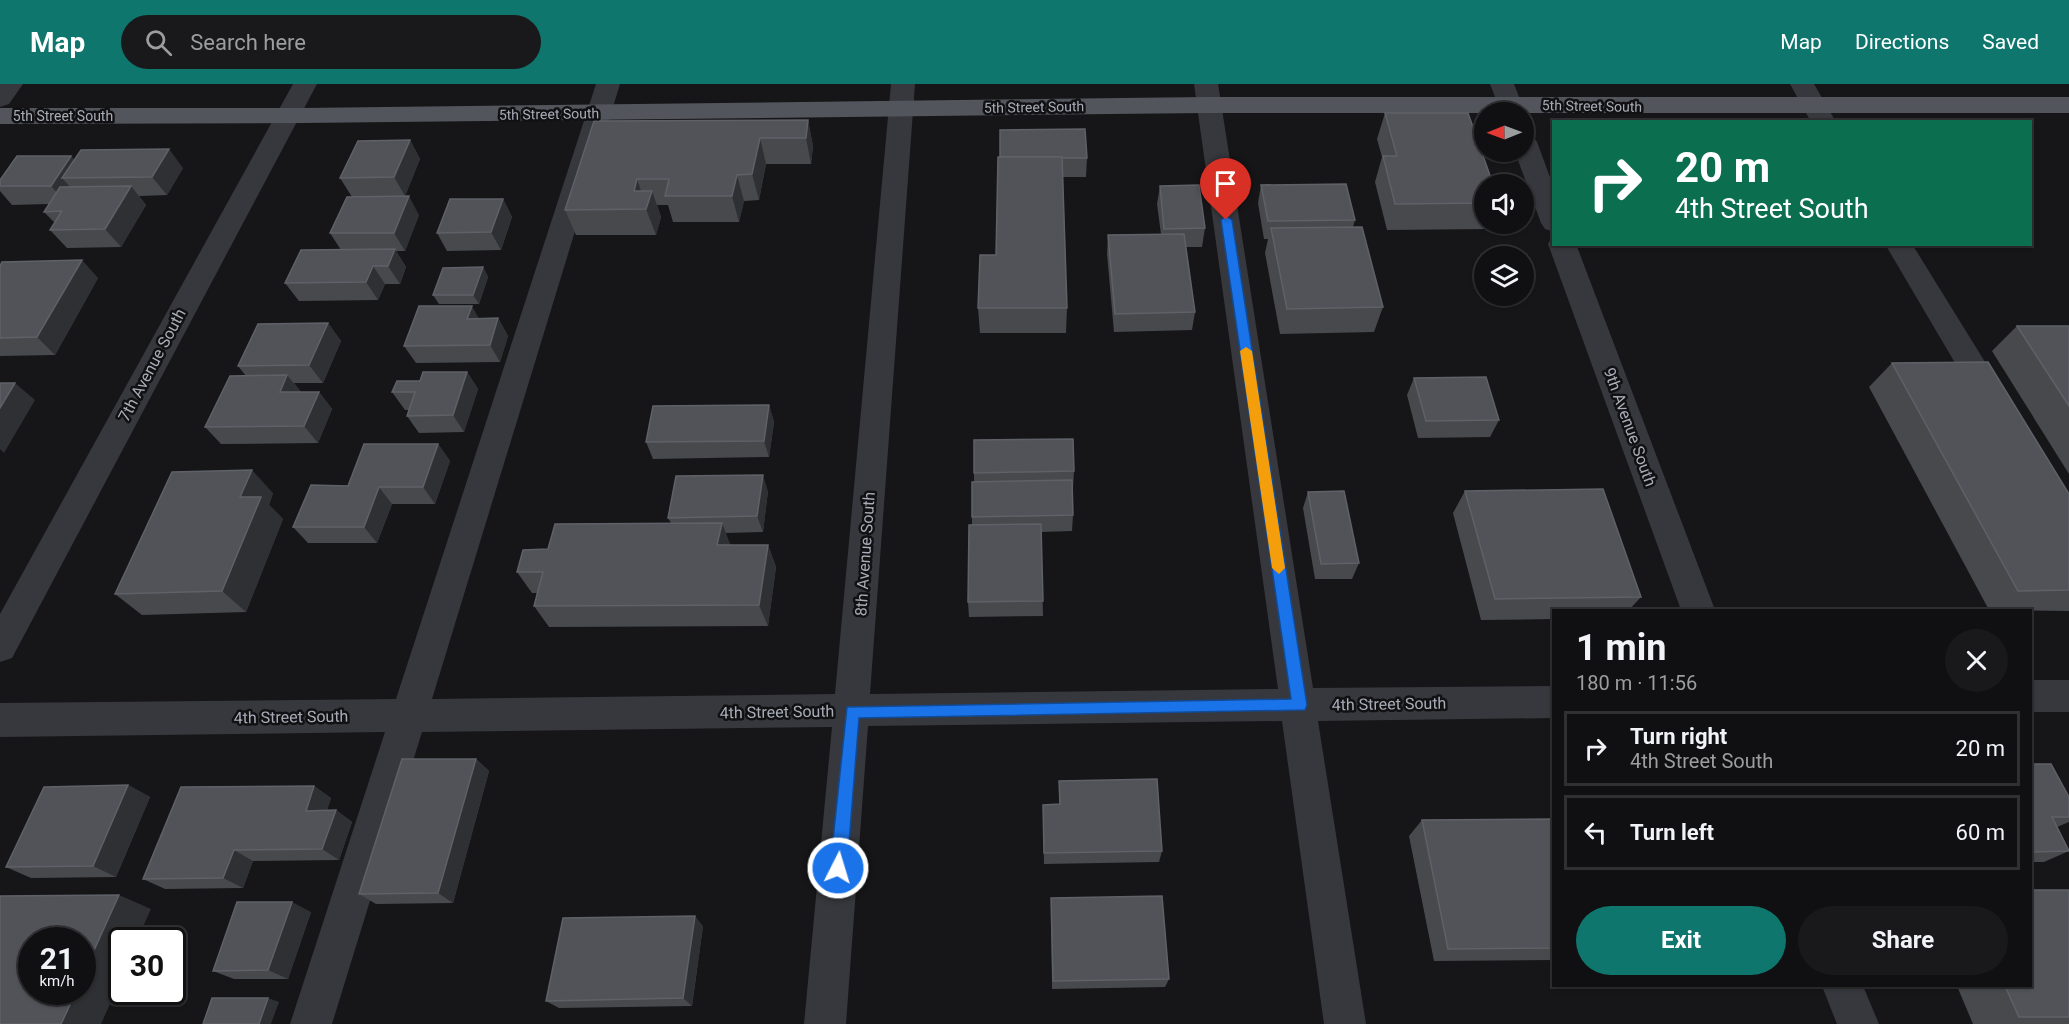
<!DOCTYPE html>
<html lang="en">
<head>
<meta charset="utf-8">
<style>
  :root { --surface:#101012; --page:#19191b; --text:#f1f3f6; --muted:#9c9d9f; --line:#303032; --accent:#0f766e }
  body { margin:0; font-family:Roboto,sans-serif; background:var(--page); color:var(--text); height:100vh; display:flex; flex-direction:column; font-size:22px; white-space:nowrap }
  * { box-sizing:border-box; margin:0 }
  p { font-size:20px; color:var(--muted) }
  .icon { flex:none; width:33px; height:33px; fill:none; stroke:currentColor; stroke-width:2; stroke-linecap:round; stroke-linejoin:round }
  .map { position:relative; flex:1; overflow:hidden }
  .side { position:absolute; left:1552px; top:525px; width:480px; height:378px; display:flex; flex-direction:column; background:var(--surface); border-radius:0px; box-shadow:0 2px 4px #0004,0 0 0 2px var(--line) }
  .side>* { flex:none }
  .banner { position:absolute; left:1552px; top:36px; width:480px; height:126px; border-radius:0px; box-shadow:0 2px 4px #0004,0 0 0 2px var(--line); background:#0b6e4f; color:#fff; overflow:hidden }
  .needle { width:39px; rotate:269deg }
  .controls { position:absolute; left:1474px; top:18px; display:grid; gap:12px }
  .controls a { display:grid; place-items:center; width:60px; height:60px; border-radius:50%; background:var(--surface); box-shadow:0 2px 4px #0004,0 0 0 2px var(--line); font-size:30px }
  .speed { position:absolute; left:18px; top:843px; display:flex; gap:12px; font-size:30px; font-weight:700; text-align:center }
  .speed>* { display:grid; place-content:center; width:78px; height:78px; border-radius:50%; background:var(--surface); box-shadow:0 2px 4px #0004,0 0 0 2px var(--line); line-height:1 }
  .speed small { font-size:15px; font-weight:400 }
  .speed .limit { border:3px solid #111; border-radius:9px; background:#fff; color:#111 }
  .pin { position:absolute; display:grid; place-items:center; width:51px; height:51px; color:#fff; margin:-62px -26px; border-radius:50% 50% 50% 0; rotate:-45deg; box-shadow:0 0 6px #0007 }
  .pin .icon { rotate:45deg }
  .me { position:absolute; width:66px; margin:-33px; rotate:5deg; stroke-linejoin:round; filter:drop-shadow(0 0 4px #0008) }
  .turn { display:flex; align-items:center; gap:21px; height:126px; padding:0 24px; font-size:27px }
  .turn .icon { width:78px; height:78px; stroke-width:2.5 }
  .turn b { display:block; font-size:42px; line-height:51px }
  .round { display:grid; place-items:center; flex:none; width:63px; height:63px; border-radius:32px; background:var(--page) }
  .headline { display:flex; align-items:center; justify-content:space-between; height:102px; padding:0 24px }
  h1 { font-size:36px; font-weight:700; line-height:45px }
  .cta { display:flex; gap:12px; margin-top:auto; padding:12px 24px }
  .cta a { flex:1; height:69px; border-radius:36px; background:var(--accent); color:#fff; font-size:24px; font-weight:700; line-height:69px; text-align:center }
  .cta a+a { background:var(--page); color:var(--text) }
  ul { padding:0; list-style:none }
  li { display:flex; align-items:center; gap:18px; height:75px; margin:0 12px 9px; padding:0 12px; border:3px solid var(--line); border-radius:0px }
  li div { flex:1 }
  li b { display:block; font-size:22px }
  li em { font-style:normal }
  header { display:flex; align-items:center; gap:36px; box-sizing:border-box; height:84px; padding:0 30px; background:var(--accent); color:#fff }
  header strong { font-size:28px }
  nav { display:flex; gap:33px; margin-inline-start:auto; font-size:21px }
  .search { width:420px; height:54px; background:var(--page); display:flex; align-items:center; gap:15px; box-sizing:border-box; padding:0 21px; border-radius:33px; color:var(--muted); font-size:22px }
  .map>svg:first-child { display:block }
  .lines { fill:none; stroke-linecap:round; stroke-linejoin:round }
  .minor { fill:#37383d; fill-rule:evenodd }
  .major { fill:#53555c; fill-rule:evenodd }
  .wall { fill:#47494d }
  .shaded-wall { fill:#2f3033 }
  .building { fill:#525359; stroke:#5f6168; stroke-width:1.5 }
  .route { fill:#1a73e8; stroke:#114b97; stroke-width:1.5 }
  .slow { fill:#f59e0b }
  .labels { text-anchor:middle; dominant-baseline:central; stroke-width:5; stroke-linejoin:round; paint-order:stroke }
  .far-street-label { font-size:14px; fill:#a8adb8; stroke:#111113 }
  .street-label { font-size:16px; fill:#a8adb8; stroke:#111113 }
</style>
</head>
<body>
<header>
<strong>Map</strong>
<div class="search"><svg class="icon" aria-label="search" viewBox="0 0 24 24"><circle cx="10" cy="10" r="6"/><path d="M15 15l6 6"/></svg>Search here</div>
<nav><a>Map</a><a>Directions</a><a>Saved</a></nav>
</header>
<div class="map">
<svg width="2069" height="940" viewBox="0 0 2069 940">
  <rect width="100%" height="100%" fill="#161618"/>
  <g class="lines">
    <g class="minor">
      <polygon points="0,0 23,0 9,20 0,23"/>
      <polygon points="293,0 317,0 12,574 0,578 0,530"/>
      <polygon points="596,0 620,0 432,615 835,610 891,0 915,0 870,610 1278,605 1194,0 1218,0 1313,604 1554,602 1554,634 1318,637 1366,940 1324,940 1282,637 868,642 846,940 804,940 832,643 422,648 332,940 290,940 385,648 0,653 0,619 396,615"/>
      <polygon points="1490,0 1514,0 1525,28 1524,30 1501,28"/>
      <polygon points="1790,0 1814,0 1836,38 1811,38"/>
      <polygon points="1524,50 1533,52 1537,58 1554,104 1554,148 1545,145 1541,139 1515,68 1524,68"/>
      <polygon points="1552,153 1554,160 1576,160 1715,526 1681,526 1548,160"/>
      <polygon points="1885,160 1912,160 2003,307 2007,315 2003,323 1992,327 1981,323"/>
      <rect x="2031" y="596" width="38" height="32"/>
      <polygon points="1822,902 1863,902 1879,940 1837,940"/>
    </g>
    <polygon class="major" points="1206,13 2069,13 2069,29 1206,29 302,39 0,40 0,24 302,24"/>
  </g>
  <g class="wall">
    <polygon points="1385,29 1485,100 1485,140 1491,140 1489,145 1387,146 1375,98 1382,73 1377,55"/>
    <polygon points="808,36 813,62 811,80 766,80 759,116 744,117 739,138 673,138 668,121 657,121 661,133 656,151 576,151 565,126 594,37"/>
    <polygon points="410,56 420,75 405,112 352,113 340,94"/>
    <polygon points="71,72 74,76 183,84 167,111 139,112 146,121 121,163 67,164 50,146 55,139 44,128 49,120 12,121 0,107 0,96"/>
    <polygon points="998,73 1087,74 1086,93 1063,93 1067,224 1066,249 980,249 978,224 996,171"/>
    <polygon points="1261,101 1355,136 1353,143 1383,223 1374,248 1280,250 1265,169 1268,155 1264,155 1258,119"/>
    <polygon points="1160,102 1205,144 1202,163 1186,163 1195,228 1192,246 1114,248 1107,170 1108,151 1161,150 1157,120"/>
    <polygon points="503,115 512,133 501,166 447,167 437,149"/>
    <polygon points="419,131 405,167 396,167 406,183 400,200 385,200 378,216 299,217 285,199 341,166 330,149"/>
    <polygon points="0,182 98,194 55,271 0,272"/>
    <polygon points="483,183 488,193 479,220 439,220 433,211"/>
    <polygon points="498,234 508,252 500,278 416,279 404,262"/>
    <polygon points="328,239 341,257 323,299 294,299 301,308 319,308 332,325 318,359 221,360 205,343 246,292 238,282"/>
    <polygon points="2017,242 2069,242 2069,390 1992,267"/>
    <polygon points="1892,279 2069,410 2069,527 1989,526 1869,303"/>
    <polygon points="467,288 478,305 464,348 419,349 407,332 409,326 405,326 392,308 420,297"/>
    <polygon points="1414,294 1499,336 1490,353 1418,354 1407,311"/>
    <polygon points="769,321 774,338 769,373 653,375 646,358"/>
    <polygon points="438,360 450,377 435,420 392,420 377,459 308,459 293,443 348,402"/>
    <polygon points="1074,387 1073,404 1072,404 1073,431 1072,447 1041,448 1043,532 969,533 968,518 972,441 972,433 974,398 974,389"/>
    <polygon points="768,407 763,448 725,449 730,461 768,461 776,483 768,542 549,543 534,522 537,509 532,509 517,488 548,465 671,439 668,434"/>
    <polygon points="1465,407 1641,513 1629,526 1554,526 1554,535 1481,536 1453,429"/>
    <polygon points="1308,408 1359,479 1352,495 1315,495 1303,424"/>
    <polygon points="273,409 269,421 283,435 246,528 142,531 115,510"/>
    <polygon points="476,675 489,687 453,819 376,820 359,810"/>
    <polygon points="2031,680 2069,713 2069,738 2057,743 2069,767 2044,778 2031,778"/>
    <polygon points="1059,697 1162,767 1159,778 1044,780 1043,721 1059,720"/>
    <polygon points="128,701 150,713 116,793 31,794 6,783"/>
    <polygon points="314,702 331,714 327,726 336,726 352,738 339,776 253,777 243,804 165,805 143,795"/>
    <polygon points="1554,735 1554,876 1434,877 1409,752 1422,736"/>
    <polygon points="2069,806 2069,940 1973,940 1957,902 2031,902"/>
    <polygon points="1051,814 1169,895 1165,903 1052,905"/>
    <polygon points="311,828 288,895 234,895 213,887"/>
    <polygon points="703,842 692,922 559,924 546,917"/>
  </g>
  <g class="shaded-wall">
    <polygon points="808,36 813,62 811,80 806,54"/>
    <polygon points="760,54 766,80 759,116 752,90"/>
    <polygon points="410,56 420,75 405,112 394,93"/>
    <polygon points="169,65 183,84 167,111 152,93"/>
    <polygon points="71,72 86,90 62,94 75,108 67,120 51,102"/>
    <polygon points="737,91 744,117 739,138 732,112"/>
    <polygon points="637,95 646,121 634,107"/>
    <polygon points="131,102 146,121 121,163 105,145"/>
    <polygon points="652,107 661,133 656,151 646,125"/>
    <polygon points="409,112 419,131 405,167 394,149"/>
    <polygon points="503,115 512,133 501,166 491,148"/>
    <polygon points="395,165 406,183 400,200 388,182"/>
    <polygon points="82,176 98,194 55,271 37,253"/>
    <polygon points="373,182 385,200 378,216 366,198"/>
    <polygon points="483,183 488,193 479,220 473,211"/>
    <polygon points="472,222 482,240 467,235"/>
    <polygon points="498,234 508,252 500,278 490,261"/>
    <polygon points="328,239 341,257 323,299 309,281"/>
    <polygon points="467,288 478,305 464,348 453,331"/>
    <polygon points="287,291 301,308 280,308"/>
    <polygon points="15,299 35,316 4,369 0,365 0,324"/>
    <polygon points="319,308 332,325 318,359 304,342"/>
    <polygon points="769,321 774,338 769,373 764,357"/>
    <polygon points="438,360 450,377 435,420 423,403"/>
    <polygon points="252,386 273,409 269,421 283,435 246,528 222,507 240,413"/>
    <polygon points="763,391 768,407 763,448 757,432"/>
    <polygon points="379,403 392,420 377,459 364,443"/>
    <polygon points="722,439 731,462 717,461"/>
    <polygon points="768,461 776,483 768,542 759,521"/>
    <polygon points="476,675 489,687 453,819 438,809"/>
    <polygon points="128,701 150,713 116,793 93,782"/>
    <polygon points="314,702 331,714 323,739 306,727"/>
    <polygon points="336,726 352,738 339,776 322,765"/>
    <polygon points="234,766 253,777 243,804 223,794"/>
    <polygon points="119,811 151,825 137,856 122,856 122,893 101,940 61,940 76,908 82,908 82,893"/>
    <polygon points="292,818 311,828 288,895 268,886"/>
    <polygon points="695,832 703,842 692,922 683,914"/>
    <polygon points="268,914 279,918 271,940 259,940"/>
  </g>
  <g class="building">
    <polygon points="1385,29 1468,29 1493,100 1485,100 1485,119 1395,120 1383,72 1397,72"/>
    <polygon points="808,36 806,54 760,54 752,90 737,91 732,112 665,112 669,95 637,95 634,107 652,107 646,125 565,126 594,37"/>
    <polygon points="1085,45 1087,74 1062,74 1062,73 1000,73 1000,46"/>
    <polygon points="410,56 394,93 340,94 358,57"/>
    <polygon points="169,65 152,93 62,94 81,66"/>
    <polygon points="17,72 71,72 51,102 0,102 0,96"/>
    <polygon points="998,73 1062,73 1067,224 978,224 980,171 996,171"/>
    <polygon points="1346,100 1355,136 1268,137 1261,101"/>
    <polygon points="1199,101 1205,144 1164,145 1160,102"/>
    <polygon points="131,102 105,145 50,146 62,127 44,128 60,103"/>
    <polygon points="409,112 394,149 330,149 347,113"/>
    <polygon points="450,115 503,115 491,148 437,149"/>
    <polygon points="1362,143 1383,223 1287,225 1271,144"/>
    <polygon points="1184,150 1195,228 1115,230 1108,151"/>
    <polygon points="395,165 388,182 373,182 366,198 285,199 301,166"/>
    <polygon points="82,176 37,253 0,254 0,182 2,178"/>
    <polygon points="483,183 473,211 433,211 443,184"/>
    <polygon points="419,222 472,222 467,235 498,234 490,261 404,262"/>
    <polygon points="328,239 309,281 238,282 258,240"/>
    <polygon points="2017,242 2069,242 2069,322"/>
    <polygon points="1988,278 2069,410 2069,506 2018,507 1892,279"/>
    <polygon points="423,288 467,288 453,331 407,332 415,308 392,308 397,297 420,297"/>
    <polygon points="287,291 280,308 319,308 304,342 205,343 230,292"/>
    <polygon points="1486,293 1499,336 1426,337 1414,294"/>
    <polygon points="0,299 15,299 0,324"/>
    <polygon points="769,321 764,357 646,358 653,322"/>
    <polygon points="1073,355 1074,387 974,389 974,356"/>
    <polygon points="364,360 438,360 423,403 379,403 364,443 293,443 311,401 348,402"/>
    <polygon points="252,386 240,413 261,413 222,507 115,510 172,388"/>
    <polygon points="763,391 757,432 668,434 676,392"/>
    <polygon points="1072,396 1073,431 972,433 972,398"/>
    <polygon points="1603,405 1641,513 1495,515 1465,407"/>
    <polygon points="1344,407 1359,479 1321,480 1308,408"/>
    <polygon points="722,439 717,461 768,461 759,521 534,522 543,488 517,488 523,466 548,465 555,440"/>
    <polygon points="1041,440 1043,517 968,518 969,441"/>
    <polygon points="402,675 476,675 438,809 359,810"/>
    <polygon points="2031,680 2051,680 2069,713 2069,733 2052,733 2069,767 2031,768"/>
    <polygon points="1157,695 1162,767 1044,769 1043,721 1060,720 1059,697"/>
    <polygon points="128,701 93,782 6,783 44,703"/>
    <polygon points="314,702 306,727 336,726 322,765 234,766 223,794 143,795 181,703"/>
    <polygon points="1554,735 1554,864 1448,865 1422,736"/>
    <polygon points="2031,806 2069,806 2069,933 2019,933 2005,902 2031,902"/>
    <polygon points="119,811 82,893 82,856 32,856 32,908 76,908 61,940 0,940 0,812"/>
    <polygon points="1162,812 1169,895 1053,897 1051,814"/>
    <polygon points="237,818 292,818 268,886 213,887"/>
    <polygon points="695,832 683,914 546,917 563,834"/>
    <polygon points="212,914 268,914 259,940 203,940"/>
  </g>
  <polygon class="route" points="1226,132 1232,136 1307,621 1305,626 859,634 847,784 844,789 838,792 833,789 830,784 847,623 1291,615 1221,136"/>
  <polygon class="slow" points="1246,263 1252,267 1285,484 1279,490 1272,484 1240,267"/>
  <g class="labels">
    <g class="far-street-label">
      <text transform="translate(1592 22) rotate(1)">5th Street South</text>
      <text transform="translate(1034 23) rotate(-1)">5th Street South</text>
      <text transform="translate(549 30) rotate(-1)">5th Street South</text>
      <text x="63" y="32">5th Street South</text>
    </g>
    <g class="street-label">
      <text transform="translate(152 281) rotate(-62)">7th Avenue South</text>
      <text transform="translate(1630 343) rotate(70)">9th Avenue South</text>
      <text transform="translate(865 470) rotate(-86)">8th Avenue South</text>
      <text transform="translate(1389 620) rotate(-1)">4th Street South</text>
      <text transform="translate(777 628) rotate(-1)">4th Street South</text>
      <text transform="translate(291 633) rotate(-1)">4th Street South</text>
    </g>
  </g>
</svg>
<div class="controls">
<a><svg class="needle" viewBox="-14 -14 28 28"><path d="M0-13l5 13h-10z" fill="#e53935"/><path d="M0 13l5-13h-10z" fill="#9c9d9f"/></svg></a>
<a><svg class="icon" aria-label="sound" viewBox="0 0 24 24"><path d="M4 9h4l5-4v14l-5-4H4zM17 9q2 3 0 6"/></svg></a>
<a><svg class="icon" aria-label="layers" viewBox="0 0 24 24"><path d="M12 4l9 5-9 5-9-5zM3 14l9 5 9-5"/></svg></a>
</div>
<div class="speed"><div>21<small>km/h</small></div><div class="limit">30</div></div>
<div class="pin" style="left:1226px;top:136px;background:#d93025"><svg class="icon" aria-label="arrive" viewBox="0 0 24 24"><path d="M6 21V4h12l-3 4 3 4H6"/></svg></div>
<svg class="me" style="left:838px;top:784px" viewBox="-20 -20 40 40"><circle r="17" fill="#1a73e8" stroke="#fff" stroke-width="3"/><path d="M0-11L8 9 0 5-8 9z" fill="#fff"/></svg>
<div class="banner">
<div class="turn"><svg class="icon" aria-label="right" viewBox="0 0 24 24"><path d="M7 20v-9h11M14 6l5 5-5 5"/></svg><div><b>20 m</b>4th Street South</div></div>
</div>
<section class="side">
<div class="headline"><div><h1>1 min</h1><p>180 m · 11:56</p></div><a class="round"><svg class="icon" aria-label="close" viewBox="0 0 24 24"><path d="M6 6l12 12M18 6L6 18"/></svg></a></div>
<ul>
<li><svg class="icon" aria-label="right" viewBox="0 0 24 24"><path d="M7 20v-9h11M14 6l5 5-5 5"/></svg><div><b>Turn right</b><p>4th Street South</p></div><em>20 m</em></li>
<li><svg class="icon" aria-label="left" viewBox="0 0 24 24"><path d="M17 20v-9H6M10 6l-5 5 5 5"/></svg><div><b>Turn left</b></div><em>60 m</em></li>
</ul>
<div class="cta"><a>Exit</a><a>Share</a></div>
</section>
</div>
</body>
</html>
